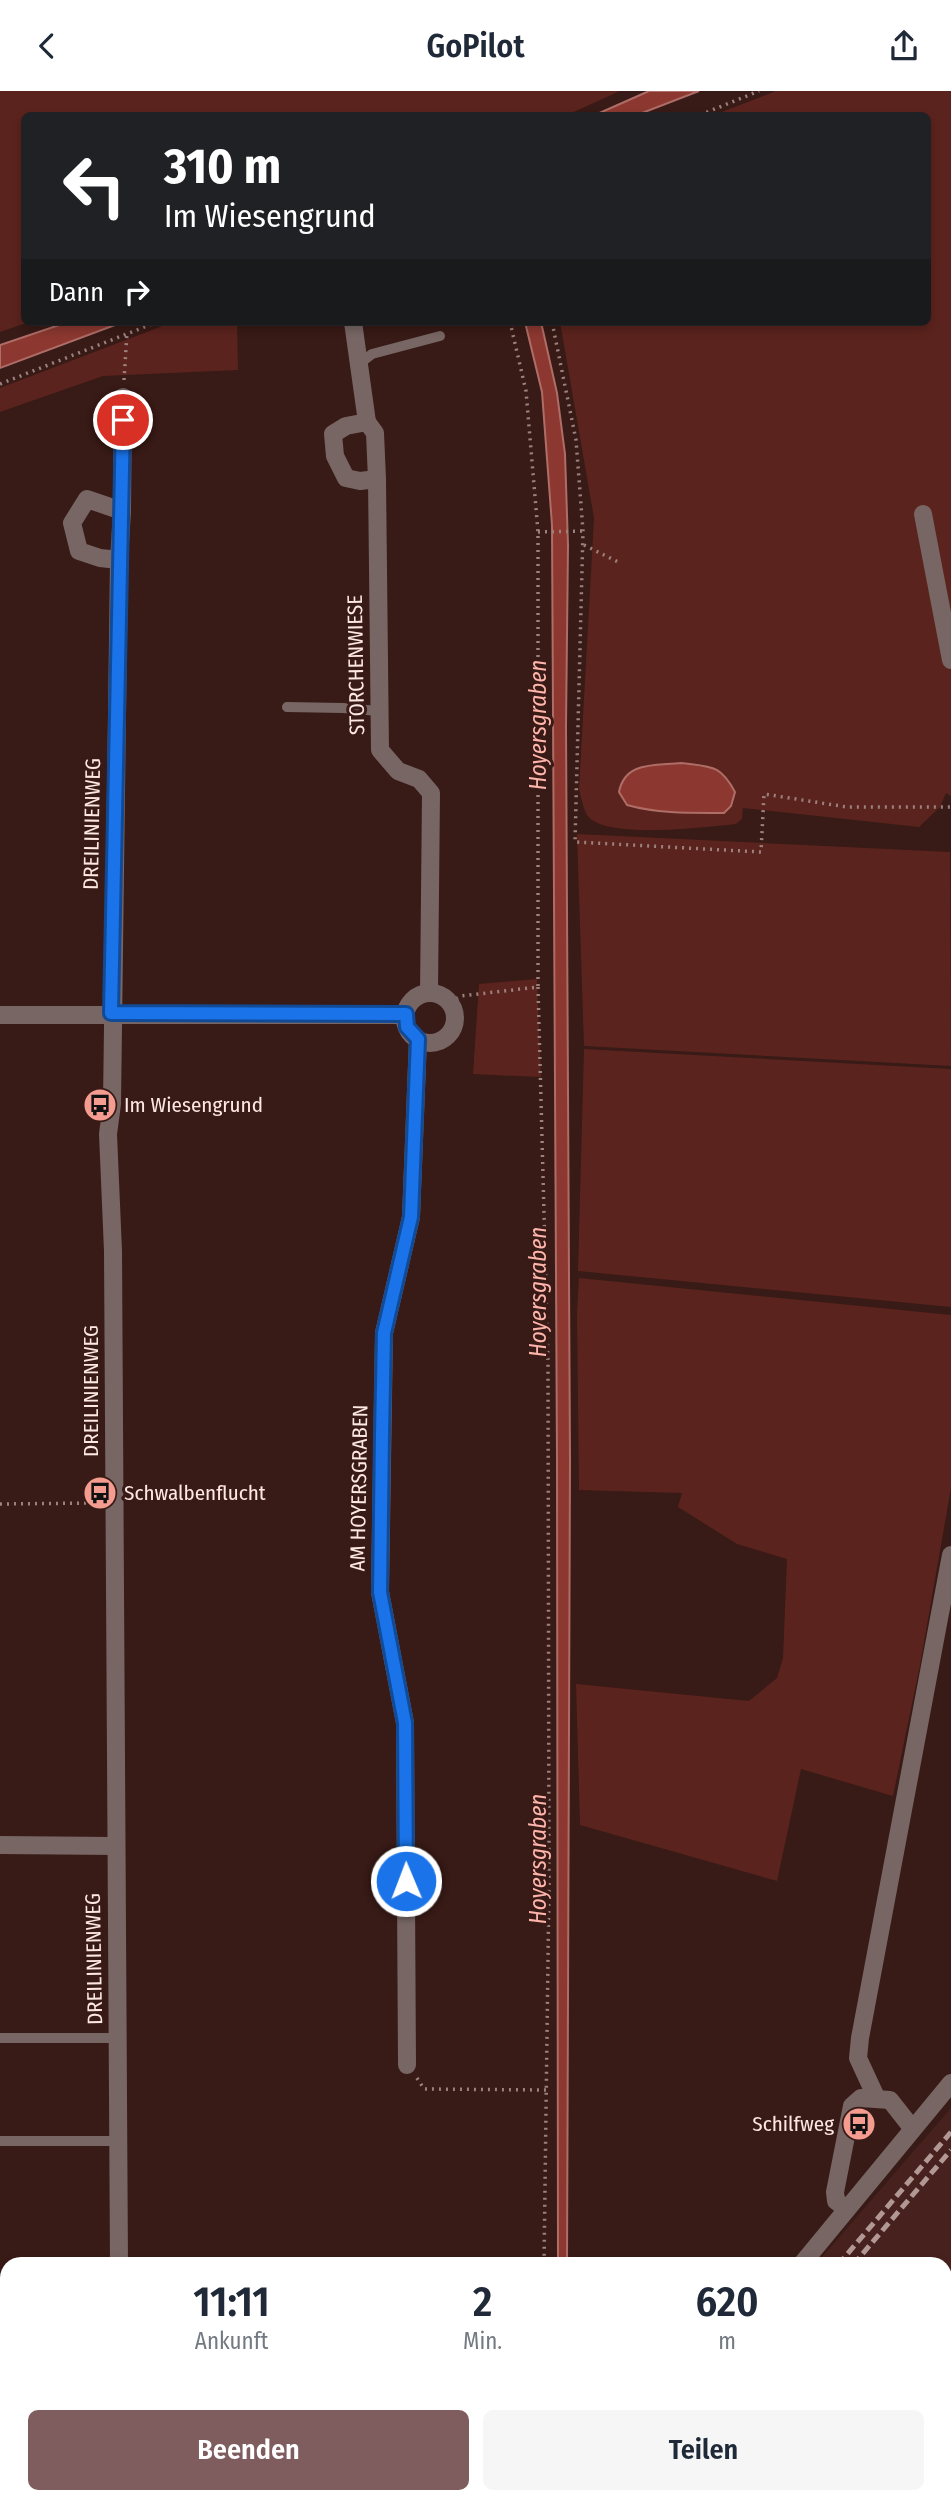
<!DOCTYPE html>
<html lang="de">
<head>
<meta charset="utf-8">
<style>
  :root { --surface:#fff; --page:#f6f6f7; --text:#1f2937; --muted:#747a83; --accent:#7f5d5f }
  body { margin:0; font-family:"Fira Sans Condensed",sans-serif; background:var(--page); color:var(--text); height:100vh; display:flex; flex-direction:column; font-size:26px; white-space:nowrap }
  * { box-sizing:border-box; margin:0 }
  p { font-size:23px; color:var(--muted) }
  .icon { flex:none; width:38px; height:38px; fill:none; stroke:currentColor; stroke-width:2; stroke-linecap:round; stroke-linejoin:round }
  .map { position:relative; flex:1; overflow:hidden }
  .drawer { position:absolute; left:0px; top:2166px; width:952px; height:247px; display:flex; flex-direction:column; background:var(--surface); border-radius:21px 21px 0 0; box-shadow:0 4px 10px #0003 }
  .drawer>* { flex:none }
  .top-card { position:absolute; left:21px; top:21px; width:910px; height:214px; border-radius:10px; box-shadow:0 4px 10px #0003; background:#202124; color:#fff; overflow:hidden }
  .pin { position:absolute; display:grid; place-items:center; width:60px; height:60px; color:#fff; margin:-30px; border:4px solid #fff; border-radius:50%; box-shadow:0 2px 7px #0007 }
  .me { position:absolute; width:77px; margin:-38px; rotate:359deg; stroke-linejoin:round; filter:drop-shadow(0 0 5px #0008) }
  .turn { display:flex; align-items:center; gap:24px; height:147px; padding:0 28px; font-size:32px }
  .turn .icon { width:91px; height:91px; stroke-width:2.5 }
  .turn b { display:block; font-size:49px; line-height:60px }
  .then { display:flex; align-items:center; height:66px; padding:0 28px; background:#0003; gap:14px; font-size:26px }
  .eta { display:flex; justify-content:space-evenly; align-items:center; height:119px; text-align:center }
  .eta b { font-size:42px; font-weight:600; line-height:49px }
  .button { display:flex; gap:14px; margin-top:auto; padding:14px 28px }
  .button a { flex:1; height:80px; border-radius:10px; background:var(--accent); color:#fff; font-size:28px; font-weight:600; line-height:80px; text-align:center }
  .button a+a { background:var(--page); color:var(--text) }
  header { display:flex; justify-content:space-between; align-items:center; height:91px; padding:0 28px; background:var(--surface); font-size:32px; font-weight:600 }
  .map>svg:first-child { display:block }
  .built { fill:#47211d }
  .green { fill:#5b231d }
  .water { fill:#8c3830; stroke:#ae6d66; stroke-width:2 }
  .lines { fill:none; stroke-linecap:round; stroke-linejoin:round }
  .path { stroke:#9c827e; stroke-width:3.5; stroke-dasharray:2 5; stroke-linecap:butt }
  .service { stroke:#776664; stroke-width:10 }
  .minor { stroke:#776664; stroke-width:18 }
  .rail { stroke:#b19894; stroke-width:5; stroke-dasharray:10 5; stroke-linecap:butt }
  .route-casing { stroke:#114b97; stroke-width:18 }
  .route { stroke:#1a73e8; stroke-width:12 }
  .labels { text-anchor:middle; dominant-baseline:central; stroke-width:6; stroke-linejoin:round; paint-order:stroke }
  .street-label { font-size:21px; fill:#fee8e4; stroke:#381a16 }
  .poi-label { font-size:21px; fill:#fee8e4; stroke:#381a16; text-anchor:start }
  .water-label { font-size:23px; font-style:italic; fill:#ffb5ab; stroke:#381a16 }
</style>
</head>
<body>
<header><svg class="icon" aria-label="back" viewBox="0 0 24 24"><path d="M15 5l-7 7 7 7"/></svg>GoPilot<svg class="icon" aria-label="share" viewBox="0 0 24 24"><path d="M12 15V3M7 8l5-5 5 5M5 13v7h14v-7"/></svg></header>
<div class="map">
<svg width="951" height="2412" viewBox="0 0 951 2412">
  <rect width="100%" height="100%" fill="#381a16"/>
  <g class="built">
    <polygon points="951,2017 951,2359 945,2363 945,2174 816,2173"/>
    <polygon points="615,2406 883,2406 876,2412 610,2412"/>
  </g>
  <g class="green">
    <polygon points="0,0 620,0 567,24 24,24 24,231 29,231 0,241"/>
    <path d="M 776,0 L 951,0 L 951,705 L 946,702 L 940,716 L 919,736 L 743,717 L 742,728 L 736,733 C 708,736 603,749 587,724 C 583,717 581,706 579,698 L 594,427 L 560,231 L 928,231 L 928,24 L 714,24 Z"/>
    <polygon points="173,231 237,231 238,279 103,285 0,321 0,297"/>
    <polygon points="577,743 950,761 951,975 584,955"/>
    <polygon points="537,888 541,986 473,983 479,893"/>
    <polygon points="584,958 951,978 951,1216 578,1180"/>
    <polygon points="579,1187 951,1224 951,1397 920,1574 893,1705 801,1678 777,1790 580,1734 576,1593 749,1610 777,1587 783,1567 787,1468 737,1453 678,1416 682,1402 579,1399 577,1222"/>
  </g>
  <g class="water">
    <polygon points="649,0 699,0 637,24 595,24"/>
    <polygon points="68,231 123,231 0,277 0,254"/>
    <polygon points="525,231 541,231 557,302 565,363 568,454 566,635 570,1369 567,2174 558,2173 557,1369 552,434 542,301"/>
    <path d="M 681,672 C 711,676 720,673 735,701 L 731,715 L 724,722 C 691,722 659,723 627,714 L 619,701 C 625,670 655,675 681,672 Z"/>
  </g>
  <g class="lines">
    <g class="path">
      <polyline points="700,24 759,0"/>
      <polyline points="552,231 576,349 583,440 575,751 761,761 764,703 847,716 951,716"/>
      <polyline points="124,289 127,242"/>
      <polyline points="0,293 157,231"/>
      <polyline points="538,441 583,440"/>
      <polyline points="584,454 618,471"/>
      <polyline points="538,896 548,1273 549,1790 544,2174"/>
      <polyline points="450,911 461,905 538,896 538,441 526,300 510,231"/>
      <polyline points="0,1413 96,1412"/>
      <polyline points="417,1987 424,1998 546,1999"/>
    </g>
    <g class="service">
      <polyline points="359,273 372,263 440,245"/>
      <polyline points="287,616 343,617 379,620"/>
      <polyline points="0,1947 118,1947"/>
      <polyline points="0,2050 119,2050"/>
    </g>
    <g class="minor">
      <polyline points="353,231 367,331"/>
      <polyline points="377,388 375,342 367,331 346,335 333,343 335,365 346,387 360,390 377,388 380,659 398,680 419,688 431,702 429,902"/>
      <polyline points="122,420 123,306"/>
      <polyline points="923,423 951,569"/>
      <circle cx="430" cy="927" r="25"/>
      <polyline points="0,924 406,924"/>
      <polyline points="0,1754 115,1755"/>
      <polyline points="407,1974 405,1632 380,1501 384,1242 411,1126 418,948"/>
      <polyline points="876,2006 858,1967 860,1947 951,1464"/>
      <polyline points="847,2118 836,2110 835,2101 852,2015 861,2007 890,2009 912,2037"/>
      <polyline points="119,2174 113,1160 108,1043 112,1013 119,469 122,420 87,408 72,432 79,460 100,467 119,469"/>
      <polyline points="801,2174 951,1992"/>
      <polyline points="0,2240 7,2240"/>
      <polyline points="364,2412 367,2406"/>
      <polyline points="595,2412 600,2406"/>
    </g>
    <g class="rail">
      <polyline points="838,2174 951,2041"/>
      <polyline points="853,2174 951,2059"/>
      <polyline points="635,2412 640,2406"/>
      <polyline points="650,2412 655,2406"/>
    </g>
  </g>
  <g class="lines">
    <defs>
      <polyline id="route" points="123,329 111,922 406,923 407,936 418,948 411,1126 384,1242 382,1344 380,1501 405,1632 406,1790"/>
    </defs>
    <use href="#route" class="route-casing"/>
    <use href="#route" class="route"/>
  </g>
  <defs>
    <symbol id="bus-disc" viewBox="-11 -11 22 22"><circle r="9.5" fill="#f59c90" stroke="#381a16"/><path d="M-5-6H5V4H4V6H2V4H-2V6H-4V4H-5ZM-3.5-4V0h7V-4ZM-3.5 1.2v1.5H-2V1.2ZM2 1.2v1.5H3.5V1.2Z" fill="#111"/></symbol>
  </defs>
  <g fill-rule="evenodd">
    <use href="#bus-disc" x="81" y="995" width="38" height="38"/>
    <use href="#bus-disc" x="81" y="1383" width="38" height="38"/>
    <use href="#bus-disc" x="840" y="2014" width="38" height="38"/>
  </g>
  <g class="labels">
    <g class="street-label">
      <text transform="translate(356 574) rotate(-91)">STORCHENWIESE</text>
      <text transform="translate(92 733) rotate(-89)">DREILINIENWEG</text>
      <text transform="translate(91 1300) rotate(-90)">DREILINIENWEG</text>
      <text transform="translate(359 1397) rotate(-89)">AM HOYERSGRABEN</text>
      <text transform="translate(94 1868) rotate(-91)">DREILINIENWEG</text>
    </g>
    <g class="poi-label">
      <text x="124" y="1014">Im Wiesengrund</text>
      <text x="124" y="1402">Schwalbenflucht</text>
      <text x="834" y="2033" text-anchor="end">Schilfweg</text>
    </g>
    <g class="water-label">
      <text transform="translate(538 634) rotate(-90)">Hoyersgraben</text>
      <text transform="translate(538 1201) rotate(-90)">Hoyersgraben</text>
      <text transform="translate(538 1768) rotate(-90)">Hoyersgraben</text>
    </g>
  </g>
</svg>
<div class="pin" style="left:123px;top:329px;background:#d93025"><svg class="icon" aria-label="arrive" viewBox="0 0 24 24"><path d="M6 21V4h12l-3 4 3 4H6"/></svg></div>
<svg class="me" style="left:406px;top:1790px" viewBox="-20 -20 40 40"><circle r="17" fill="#1a73e8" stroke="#fff" stroke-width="3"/><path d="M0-11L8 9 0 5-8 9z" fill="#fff"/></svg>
<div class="top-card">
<div class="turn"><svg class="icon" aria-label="left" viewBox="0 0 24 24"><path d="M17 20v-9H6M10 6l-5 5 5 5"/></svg><div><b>310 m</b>Im Wiesengrund</div></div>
<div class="then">Dann<svg class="icon" aria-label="right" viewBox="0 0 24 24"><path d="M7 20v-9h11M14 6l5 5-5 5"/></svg></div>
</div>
<section class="drawer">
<div class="eta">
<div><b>11:11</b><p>Ankunft</p></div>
<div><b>2</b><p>Min.</p></div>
<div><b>620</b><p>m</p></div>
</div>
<div class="button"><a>Beenden</a><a>Teilen</a></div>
</section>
</div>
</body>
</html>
